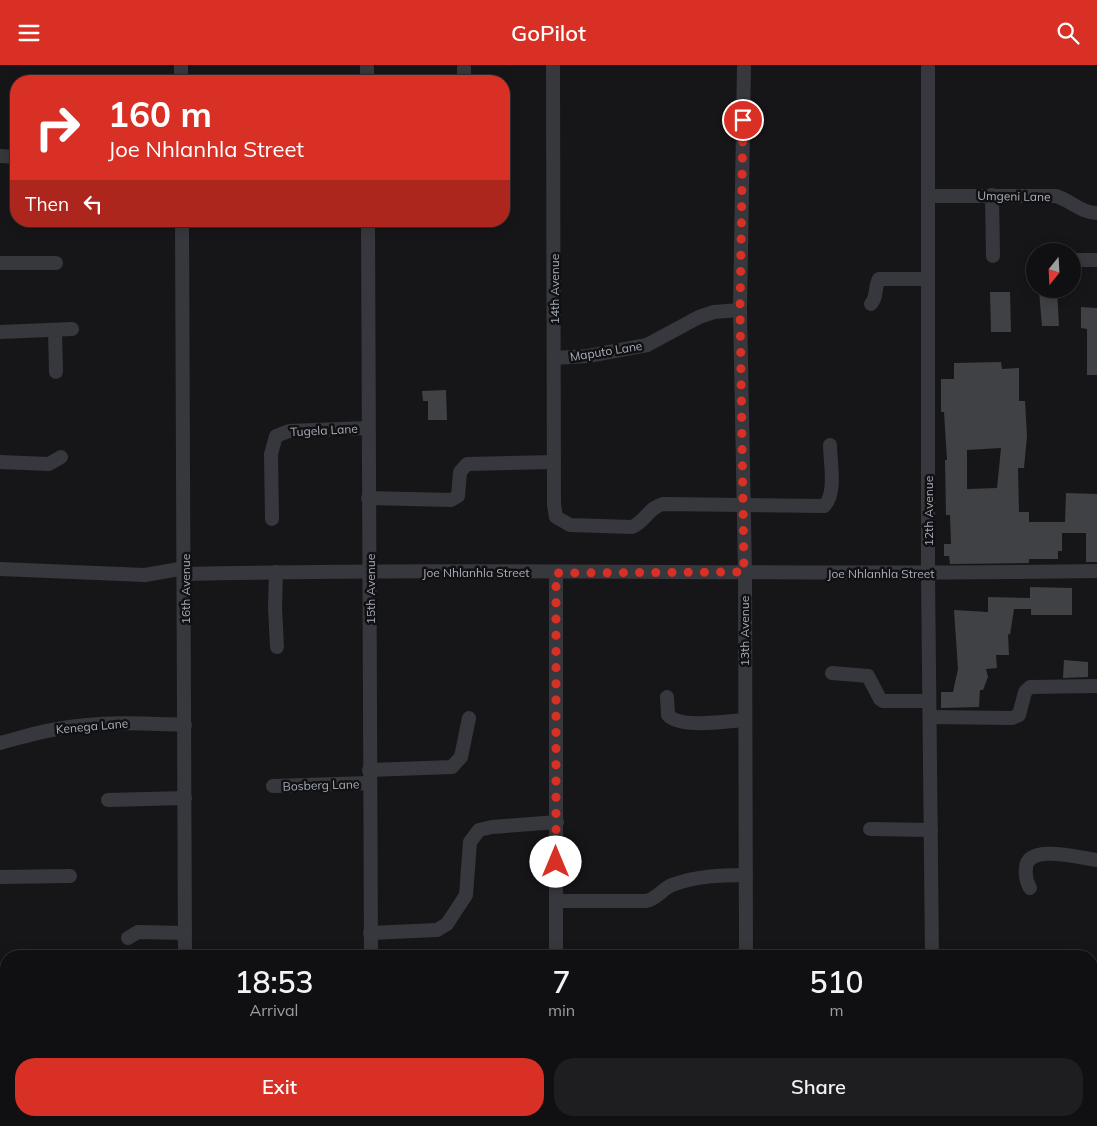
<!DOCTYPE html>
<html lang="en">
<head>
<meta charset="utf-8">
<style>
  :root { --surface:#101012; --page:#1e1e20; --text:#f1f3f6; --muted:#9c9d9f; --line:#303032; --accent:#d93025 }
  body { margin:0; font-family:Mulish,sans-serif; background:var(--page); color:var(--text); height:100vh; display:flex; flex-direction:column; font-size:19px; white-space:nowrap }
  * { box-sizing:border-box; margin:0 }
  p { font-size:16px; color:var(--muted) }
  .icon { flex:none; width:28px; height:28px; fill:none; stroke:currentColor; stroke-width:2; stroke-linecap:round; stroke-linejoin:round }
  .map { position:relative; flex:1; overflow:hidden }
  .drawer { position:absolute; left:0px; top:885px; width:1098px; height:176px; display:flex; flex-direction:column; background:var(--surface); border-radius:20px 20px 0 0; box-shadow:0 2px 12px #0003,0 0 0 1px var(--line) }
  .drawer>* { flex:none }
  .top-card { position:absolute; left:10px; top:10px; width:500px; height:152px; border-radius:20px; box-shadow:0 2px 12px #0003,0 0 0 1px var(--line); background:#d93025; color:#fff; overflow:hidden }
  .needle { width:32px; rotate:198deg }
  .controls { position:absolute; left:1026px; top:178px; display:grid; gap:10px }
  .controls a { display:grid; place-items:center; width:55px; height:55px; border-radius:50%; background:var(--surface); box-shadow:0 2px 12px #0003,0 0 0 1px var(--line); font-size:25px }
  .pin { position:absolute; display:grid; place-items:center; width:42px; height:42px; color:#fff; margin:-21px; border:2px solid #fff; border-radius:50%; box-shadow:0 1px 5px #0007 }
  .me { position:absolute; width:55px; margin:-28px; rotate:0deg; stroke-linejoin:round; filter:drop-shadow(0 0 4px #0008) }
  .turn { display:flex; align-items:center; gap:18px; height:105px; padding:0 15px; font-size:22px }
  .turn .icon { width:65px; height:65px; stroke-width:2.5 }
  .turn b { display:block; font-size:35px; line-height:42px }
  .then { display:flex; align-items:center; height:48px; padding:0 15px; background:#0003; gap:10px; font-size:19px }
  .eta { display:flex; justify-content:space-evenly; align-items:center; height:85px; text-align:center }
  .eta b { font-size:30px; font-weight:600; line-height:35px }
  .action { display:flex; gap:10px; margin-top:auto; padding:10px 15px }
  .action a { flex:1; height:58px; border-radius:20px; background:var(--accent); color:#fff; font-size:20px; font-weight:600; line-height:58px; text-align:center }
  .action a+a { background:var(--page); color:var(--text) }
  header { display:flex; justify-content:space-between; align-items:center; height:65px; padding:0 15px; background:var(--accent); color:#fff; font-size:22px; font-weight:600 }
  .map>svg:first-child { display:block }
  .building { fill:#404145; fill-rule:evenodd }
  .lines { fill:none; stroke-linecap:round; stroke-linejoin:round }
  .minor { stroke:#37383d; stroke-width:14 }
  .route { stroke:#d93025; stroke-width:9; stroke-dasharray:0 16.2 }
  .labels { text-anchor:middle; dominant-baseline:central; stroke-width:5; stroke-linejoin:round; paint-order:stroke }
  .street-label { font-size:12px; fill:#a8adb8; stroke:#111113 }
</style>
</head>
<body>
<header><svg class="icon" aria-label="menu" viewBox="0 0 24 24"><path d="M4 6h16M4 12h16M4 18h16"/></svg>GoPilot<svg class="icon" aria-label="search" viewBox="0 0 24 24"><circle cx="10" cy="10" r="6"/><path d="M15 15l6 6"/></svg></header>
<div class="map">
<svg width="1097" height="1061" viewBox="0 0 1097 1061">
  <rect width="100%" height="100%" fill="#161618"/>
  <g class="building">
    <polygon points="1057,225 1059,261 1042,261 1039,226"/>
    <polygon points="990,227 1010,227 1011,267 991,267"/>
    <polygon points="1081,242 1097,243 1097,310 1087,310 1087,264 1081,263"/>
    <path d="M 1001,297 L 1002,304 L 1019,303 L 1019,336 L 1025,336 L 1027,371 L 1024,403 L 1018,403 L 1019,447 L 1029,447 L 1029,457 L 1065,457 L 1066,428 L 1097,429 L 1097,497 L 1086,497 L 1086,468 L 1062,468 L 1062,486 L 1058,486 L 1058,494 L 1029,494 L 1029,498 L 950,499 L 949,491 L 944,491 L 944,479 L 951,479 L 950,450 L 946,450 L 945,395 L 947,395 L 944,347 L 941,347 L 941,314 L 954,314 L 954,298 ZM 1001,383 L 997,423 L 967,424 L 967,385 Z"/>
    <polygon points="446,325 447,355 428,355 428,336 423,336 422,326"/>
    <polygon points="1030,522 1072,523 1072,550 1031,550 1031,544 1014,544 1010,570 1008,569 1009,590 996,590 997,603 986,604 988,612 983,625 980,625 979,642 941,643 941,627 953,627 958,604 954,545 988,547 988,532 1030,533"/>
    <polygon points="1064,595 1088,597 1088,612 1063,613"/>
  </g>
  <g class="lines">
    <g class="minor">
      <polyline points="181,0 181,16"/>
      <polyline points="367,0 367,16"/>
      <path d="M 553,0 L 554,440 L 556,452 L 570,460 L 632,462 C 645,457 649,442 663,439 L 824,441 C 837,429 830,397 830,380"/>
      <polyline points="744,0 740,245 745,507 746,891"/>
      <polyline points="928,0 928,509 932,891"/>
      <polyline points="464,16 464,0"/>
      <polyline points="0,91 16,92"/>
      <polyline points="992,130 993,191"/>
      <path d="M 928,131 L 1056,131 C 1070,135 1081,148 1097,148"/>
      <polyline points="182,156 185,891"/>
      <polyline points="368,156 371,891"/>
      <polyline points="1072,195 1097,195"/>
      <polyline points="0,198 56,198"/>
      <path d="M 871,239 C 878,231 874,223 879,214 L 927,214"/>
      <polyline points="55,266 56,307"/>
      <polyline points="0,267 72,264"/>
      <polyline points="554,293 588,291 647,280 699,252 714,247 740,245"/>
      <polyline points="0,397 49,399 61,392"/>
      <polyline points="368,433 451,435 458,431 460,407 467,399 554,397"/>
      <polyline points="272,454 271,389 276,371 289,366 367,363"/>
      <polyline points="0,504 145,510 185,503"/>
      <polyline points="276,507 275,542 277,582"/>
      <polyline points="556,508 556,891"/>
      <path d="M 185,509 C 489,502 793,511 1097,506"/>
      <polyline points="832,608 868,611 880,634 883,636 929,636"/>
      <path d="M 667,632 L 668,650 C 680,664 727,656 744,655"/>
      <polyline points="930,652 1012,653 1019,650 1025,627 1030,622 1097,621"/>
      <path d="M 0,678 C 19,673 38,667 57,664 C 99,656 142,658 185,660"/>
      <polyline points="369,705 452,702 461,692 469,653"/>
      <polyline points="273,721 369,718"/>
      <polyline points="108,735 185,733"/>
      <polyline points="870,764 931,765"/>
      <polyline points="0,812 70,811"/>
      <path d="M 1030,823 C 1026,816 1025,811 1026,803 C 1027,778 1080,793 1097,795"/>
      <path d="M 556,836 L 646,836 C 657,834 662,824 672,820 C 696,811 720,810 746,810"/>
      <polyline points="370,868 437,865 447,859 466,830 470,777 479,765 492,762 557,757"/>
      <polyline points="128,873 138,867 185,868"/>
      <polyline points="0,992 6,991"/>
      <polyline points="185,1055 185,1061"/>
      <polyline points="373,1055 373,1061"/>
      <polyline points="557,1055 558,1061"/>
      <polyline points="748,1055 748,1061"/>
      <polyline points="933,1055 933,1061"/>
      <polyline points="0,1057 0,1061"/>
    </g>
  </g>
  <g class="lines">
    <polyline class="route" points="556,797 556,508 744,507 740,245 743,55"/>
  </g>
  <g class="labels">
    <g class="street-label">
      <text transform="translate(1014 131) rotate(1)">Umgeni Lane</text>
      <text transform="translate(554 224) rotate(-90)">14th Avenue</text>
      <text transform="translate(606 286) rotate(-9)">Maputo Lane</text>
      <text transform="translate(324 365) rotate(-3)">Tugela Lane</text>
      <text transform="translate(928 446) rotate(-90)">12th Avenue</text>
      <text x="476" y="507">Joe Nhlanhla Street</text>
      <text x="881" y="508">Joe Nhlanhla Street</text>
      <text transform="translate(185 524) rotate(-90)">16th Avenue</text>
      <text transform="translate(370 524) rotate(-90)">15th Avenue</text>
      <text transform="translate(744 566) rotate(-90)">13th Avenue</text>
      <text transform="translate(92 661) rotate(-5)">Kenega Lane</text>
      <text transform="translate(321 720) rotate(-2)">Bosberg Lane</text>
    </g>
  </g>
</svg>
<div class="controls">
<a><svg class="needle" viewBox="-14 -14 28 28"><path d="M0-13l5 13h-10z" fill="#e53935"/><path d="M0 13l5-13h-10z" fill="#9c9d9f"/></svg></a>
</div>
<div class="pin" style="left:743px;top:55px;background:#d93025"><svg class="icon" aria-label="arrive" viewBox="0 0 24 24"><path d="M6 21V4h12l-3 4 3 4H6"/></svg></div>
<svg class="me" style="left:556px;top:797px" viewBox="-20 -20 40 40"><circle r="19" fill="#fff"/><path d="M0-13L10 11 0 6-10 11z" fill="#d93025"/></svg>
<div class="top-card">
<div class="turn"><svg class="icon" aria-label="right" viewBox="0 0 24 24"><path d="M7 20v-9h11M14 6l5 5-5 5"/></svg><div><b>160 m</b>Joe Nhlanhla Street</div></div>
<div class="then">Then<svg class="icon" aria-label="left" viewBox="0 0 24 24"><path d="M17 20v-9H6M10 6l-5 5 5 5"/></svg></div>
</div>
<section class="drawer">
<div class="eta">
<div><b>18:53</b><p>Arrival</p></div>
<div><b>7</b><p>min</p></div>
<div><b>510</b><p>m</p></div>
</div>
<div class="action"><a>Exit</a><a>Share</a></div>
</section>
</div>
</body>
</html>
